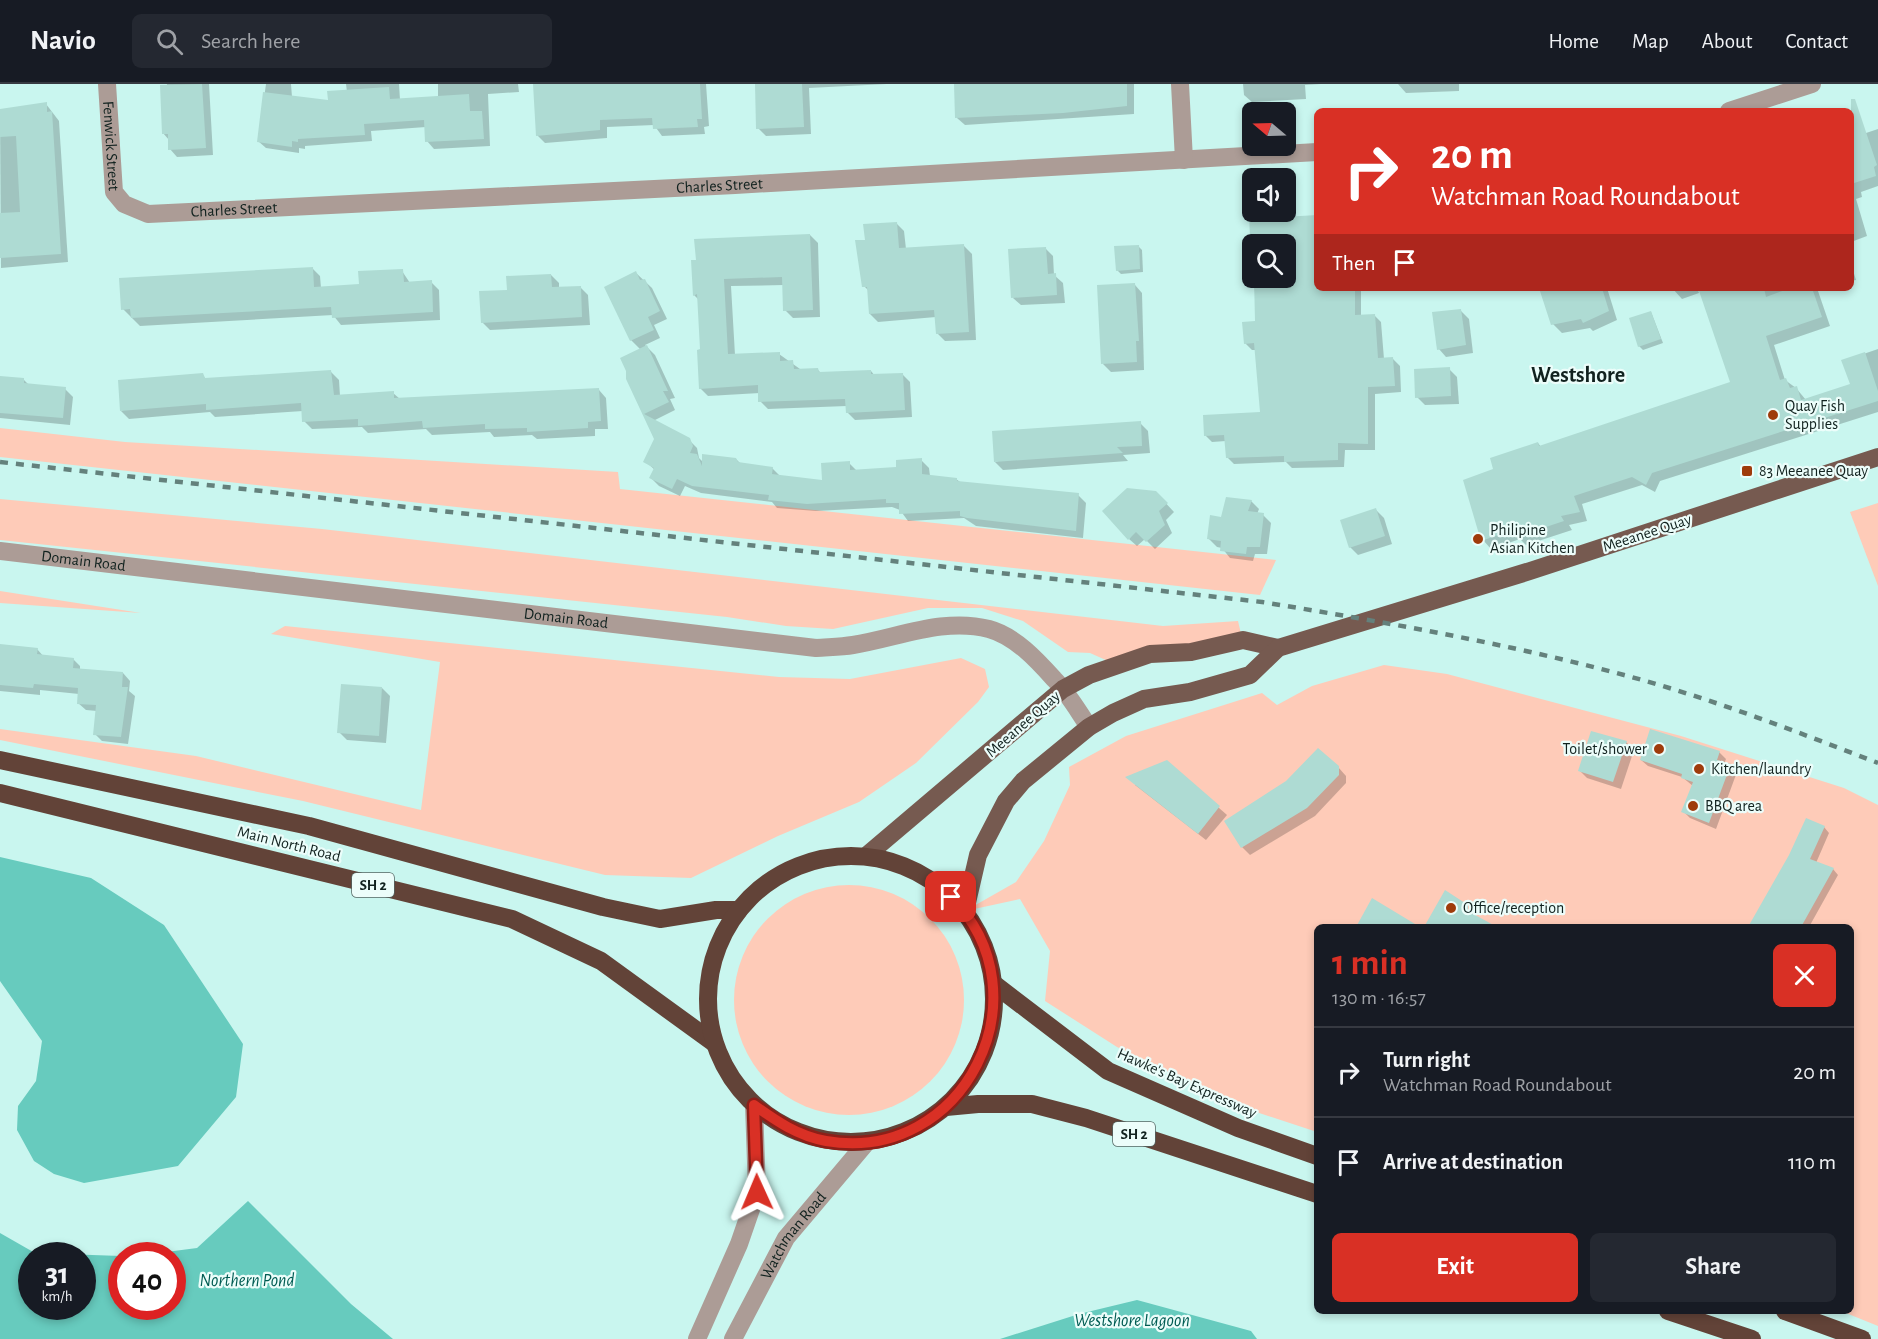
<!DOCTYPE html>
<html lang="en">
<head>
<meta charset="utf-8">
<style>
  :root { --surface:#171b24; --page:#242831; --text:#f1f3f6; --muted:#9ea1a6; --line:#363941; --accent:#d93025 }
  body { margin:0; font-family:"Alegreya Sans",sans-serif; background:var(--page); color:var(--text); height:100vh; display:flex; flex-direction:column; font-size:22px; white-space:nowrap }
  * { box-sizing:border-box; margin:0 }
  p { font-size:20px; color:var(--muted) }
  .icon { flex:none; width:33px; height:33px; fill:none; stroke:currentColor; stroke-width:2; stroke-linecap:round; stroke-linejoin:round }
  .map { position:relative; flex:1; overflow:hidden }
  .drawer { position:absolute; left:1314px; top:840px; width:540px; height:390px; display:flex; flex-direction:column; background:var(--surface); border-radius:9px; box-shadow:0 3px 9px #0003 }
  .drawer>* { flex:none }
  .top-card { position:absolute; left:1314px; top:24px; width:540px; height:183px; border-radius:9px; box-shadow:0 3px 9px #0003; background:#d93025; color:#fff; overflow:hidden }
  .needle { width:39px; rotate:289deg }
  .buttons { position:absolute; left:1242px; top:18px; display:grid; gap:12px }
  .buttons a { display:grid; place-items:center; width:54px; height:54px; border-radius:9px; background:var(--surface); box-shadow:0 3px 9px #0003; font-size:30px }
  .speed { position:absolute; left:18px; top:1158px; display:flex; gap:12px; font-size:30px; font-weight:700; text-align:center }
  .speed>* { display:grid; place-content:center; width:78px; height:78px; border-radius:50%; background:var(--surface); box-shadow:0 3px 9px #0003; line-height:1 }
  .speed small { font-size:15px; font-weight:400 }
  .speed .limit { border:9px solid #d22; background:#fff; color:#111 }
  .pin { position:absolute; display:grid; place-items:center; width:51px; height:51px; color:#fff; margin:-26px; border-radius:12px; box-shadow:0 3px 9px #0006 }
  .me { position:absolute; width:66px; margin:-33px; rotate:359deg; stroke-linejoin:round; filter:drop-shadow(0 0 4px #0008) }
  .turn { display:flex; align-items:center; gap:21px; height:126px; padding:0 18px; font-size:27px }
  .turn .icon { width:78px; height:78px; stroke-width:2.5 }
  .turn b { display:block; font-size:42px; line-height:51px }
  .then { display:flex; align-items:center; height:57px; padding:0 18px; background:#0003; gap:12px; font-size:22px }
  .round { display:grid; place-items:center; flex:none; width:63px; height:63px; border-radius:9px; background:var(--page) }
  .summary { display:flex; align-items:center; justify-content:space-between; height:102px; padding:0 18px }
  h1 { font-size:36px; font-weight:700; line-height:45px; color:var(--accent) }
  .primary-button { display:flex; gap:12px; margin-top:auto; padding:12px 18px }
  .primary-button a { flex:1; height:69px; border-radius:9px; background:var(--accent); color:#fff; font-size:24px; font-weight:700; line-height:69px; text-align:center }
  .primary-button a+a { background:var(--page); color:var(--text) }
  ul { padding:0; list-style:none }
  li { display:flex; align-items:center; gap:18px; height:90px; padding:0 18px; border-top:2px solid var(--line) }
  li div { flex:1 }
  li b { display:block; font-size:22px }
  li em { font-style:normal }
  header { display:flex; align-items:center; gap:36px; box-sizing:border-box; height:84px; padding:0 30px; background:var(--surface); border-bottom:2px solid var(--line) }
  header strong { font-size:28px }
  nav { display:flex; gap:33px; margin-inline-start:auto; font-size:21px }
  .search { width:420px; height:54px; background:var(--page); display:flex; align-items:center; gap:15px; box-sizing:border-box; padding:0 21px; border-radius:9px; color:var(--muted); font-size:22px }
  .map>svg:first-child { display:block }
  .green { fill:#fecbb8 }
  .water { fill:#67cbbe; fill-rule:evenodd }
  .shadow { fill:#0003 }
  .building { fill:#aedbd3 }
  .lines { fill:none; stroke-linecap:round; stroke-linejoin:round }
  .minor { stroke:#ac9c96; stroke-width:18 }
  .major { stroke:#765a50; stroke-width:18 }
  .highway { stroke:#624338; stroke-width:18 }
  .rail { stroke:#64817c; stroke-width:4.5; stroke-dasharray:8 8; stroke-linecap:butt }
  .route-casing { stroke:#8d1f18; stroke-width:15 }
  .route { stroke:#d93025; stroke-width:10 }
  .poi-dot { fill:#9f3b0b; stroke:#ecfdfa; stroke-width:2 }
  .labels { text-anchor:middle; dominant-baseline:central; stroke-width:4.5; stroke-linejoin:round; paint-order:stroke }
  .shield { fill:#ecfdfa; stroke:#536461; stroke-width:1.5 }
  .shield-label { font-size:15px; font-weight:bold; fill:#11221f }
  .street-label { font-size:16px; fill:#11221f; stroke:#ecfdfa }
  .poi-label { font-size:16px; fill:#11221f; stroke:#ecfdfa; text-anchor:start }
  .water-label { font-size:18px; font-style:italic; fill:#005c53; stroke:#ecfdfa }
  .district-label { font-size:22px; font-weight:bold; fill:#11221f; stroke:#ecfdfa }
</style>
</head>
<body>
<header>
<strong>Navio</strong>
<div class="search"><svg class="icon" aria-label="search" viewBox="0 0 24 24"><circle cx="10" cy="10" r="6"/><path d="M15 15l6 6"/></svg>Search here</div>
<nav><a>Home</a><a>Map</a><a>About</a><a>Contact</a></nav>
</header>
<div class="map">
<svg width="1878" height="1255" viewBox="0 0 1878 1255">
  <rect width="100%" height="100%" fill="#c9f6ef"/>
  <g class="green">
    <polygon points="0,344 125,358 618,388 620,405 1276,476 1260,511 0,373"/>
    <polygon points="0,415 322,445 1163,542 1238,537 1242,554 1117,581 1090,569 1068,568 1023,537 982,524 928,524 833,545 786,542 727,533 0,456"/>
    <polygon points="1878,419 1878,502 1850,428"/>
    <polygon points="0,507 141,529 0,519"/>
    <polygon points="285,542 779,593 850,595 961,574 985,585 989,603 978,618 916,679 859,718 778,752 691,794 605,791 303,717 0,656 0,645 196,672 421,726 440,578 271,550"/>
    <polygon points="1384,581 1447,590 1681,652 1844,704 1878,721 1878,1242 1841,1227 1851,1227 1851,843 1317,843 1317,1048 1241,1023 1117,963 1045,917 1050,867 1020,815 965,827 1016,798 1044,757 1070,701 1069,683 1126,652 1262,609 1277,621 1312,602"/>
    <circle cx="849" cy="916" r="115"/>
  </g>
  <g class="water">
    <polygon points="0,773 91,794 164,841 243,960 236,1013 178,1082 84,1099 54,1090 34,1077 17,1046 18,1022 36,997 42,957 0,897"/>
    <path d="M 248,1117 L 351,1220 L 393,1255 L 0,1255 L 0,1149 L 35,1169 L 121,1172 L 122,1222 L 172,1222 L 172,1172 L 143,1171 L 197,1164 ZM 32,1172 L 82,1172 L 82,1222 L 32,1222 Z"/>
    <polygon points="1137,1216 1251,1247 1257,1255 1000,1255 1079,1230"/>
  </g>
  <g class="shadow">
    <polygon points="167,0 209,0 213,71 177,73 170,65 169,56 163,49"/>
    <polygon points="266,0 291,0 292,13 329,17 347,8 346,0 399,0 400,16 438,13 438,0 518,0 519,8 488,10 490,62 434,65 427,57 426,43 371,47 372,57 305,62 305,65 299,64 299,69 266,64 258,57"/>
    <polygon points="556,0 706,0 709,42 704,43 705,50 662,52 654,41 607,43 607,54 545,59 537,51"/>
    <polygon points="756,0 887,0 809,4 811,50 766,52 758,44"/>
    <polygon points="956,0 1134,0 1134,30 965,41 957,34"/>
    <polygon points="1243,0 1321,0 1305,1 1306,15 1252,18 1244,11"/>
    <polygon points="1398,0 1459,0 1459,7 1406,9"/>
    <polygon points="46,20 59,37 68,178 1,184 0,26"/>
    <polygon points="1878,45 1878,102 1861,108 1862,113 1856,115 1867,152 1851,158 1851,54"/>
    <polygon points="1284,128 1289,134 1317,133 1317,204 1361,204 1361,232 1374,231 1381,238 1384,275 1393,275 1400,282 1401,308 1375,310 1375,366 1345,366 1344,383 1292,384 1286,378 1234,380 1227,373 1226,357 1212,358 1205,351 1262,330 1256,266 1252,266 1245,259 1257,238 1254,194 1286,194 1286,160 1252,162 1251,130"/>
    <polygon points="896,139 904,147 906,165 964,162 972,170 976,256 945,257 937,249 936,233 878,238 870,230 869,207 864,202"/>
    <polygon points="810,151 818,159 820,233 793,234 785,226 784,201 731,202 735,271 779,270 800,285 818,286 821,289 871,287 875,292 902,290 910,298 912,333 855,336 847,328 847,322 768,325 760,317 760,309 708,312 700,304 702,267 699,216 694,211 692,177"/>
    <polygon points="1138,162 1142,166 1143,188 1121,190 1117,186"/>
    <polygon points="1046,165 1053,172 1054,191 1063,199 1065,219 1021,221 1013,214"/>
    <polygon points="1851,180 1856,196 1851,197"/>
    <polygon points="313,185 320,192 321,204 360,202 402,187 410,199 431,198 439,206 440,236 341,241 333,231 140,242 123,225"/>
    <polygon points="636,189 652,204 667,235 654,241 660,254 645,261 655,271 675,314 670,315 675,326 653,337 689,356 697,364 699,374 704,379 736,375 741,380 772,384 780,392 823,398 849,379 857,387 898,384 921,376 929,384 930,392 956,395 960,398 1078,411 1086,419 1083,454 976,442 964,434 908,437 900,426 892,423 816,427 777,424 772,418 701,409 685,402 680,412 659,402 651,394 655,386 645,377 656,355 627,295 641,266 631,256"/>
    <polygon points="551,191 559,199 559,204 580,203 588,211 590,241 490,246 482,238 508,207"/>
    <polygon points="1135,201 1142,209 1144,286 1111,288 1103,280"/>
    <polygon points="1540,204 1607,204 1617,236 1593,247 1590,244 1562,249 1553,240"/>
    <polygon points="1672,204 1705,204 1698,206 1699,209 1682,215"/>
    <polygon points="1756,204 1829,204 1818,207 1830,242 1774,261 1785,296 1796,304 1806,316 1852,301 1843,277 1878,265 1878,328 1660,397 1655,408 1642,401 1582,420 1587,437 1569,441 1572,446 1526,461 1520,455 1491,465 1483,456 1495,386 1538,359 1541,363 1732,299"/>
    <polygon points="1461,227 1469,235 1473,269 1446,273 1439,265"/>
    <polygon points="1651,228 1663,259 1643,266 1639,262"/>
    <polygon points="1449,285 1457,293 1459,320 1425,321 1417,313"/>
    <polygon points="331,288 339,296 340,312 393,309 400,315 599,306 606,314 608,345 595,345 595,352 537,355 532,351 494,353 490,348 432,351 426,345 368,349 362,343 312,345 304,337 303,327 215,333 210,328 129,335 121,327 202,291 207,296"/>
    <polygon points="0,293 24,296 29,301 65,305 73,313 70,341 0,334"/>
    <polygon points="1140,339 1148,347 1150,369 1123,371 1128,377 1003,386 995,378"/>
    <polygon points="1161,414 1174,428 1166,436 1172,449 1155,465 1145,455 1137,462 1129,455"/>
    <polygon points="1251,417 1259,425 1257,430 1263,431 1271,439 1267,470 1255,470 1253,477 1230,474 1222,464 1217,463 1209,455 1223,434"/>
    <polygon points="1376,426 1384,434 1392,460 1358,471 1350,463"/>
    <polygon points="0,562 37,565 44,573 73,575 80,582 80,586 123,589 130,597 129,607 135,612 128,660 102,657 95,650 97,627 86,626 78,619 79,610 40,606 40,611 0,607"/>
    <polygon points="382,604 390,612 386,659 347,656 339,648"/>
    <polygon points="1626,658 1634,666 1621,705 1587,694 1580,687"/>
    <polygon points="1719,668 1726,675 1724,680 1737,688 1716,745 1690,734 1683,727 1693,702 1682,693 1648,682 1641,676"/>
    <polygon points="1167,678 1227,731 1206,756 1135,701"/>
    <polygon points="1338,683 1346,692 1346,699 1315,732 1250,771 1242,763"/>
    <polygon points="1824,743 1829,749 1816,779 1833,785 1838,791 1809,843 1757,843"/>
  </g>
  <g class="building">
    <polygon points="202,0 206,64 168,66 168,50 162,50 160,1"/>
    <polygon points="533,0 700,0 702,35 697,35 698,43 653,45 652,34 600,36 600,46 536,52"/>
    <polygon points="755,0 802,0 804,43 756,45"/>
    <polygon points="954,0 1127,0 1127,22 1063,29 955,34"/>
    <polygon points="389,3 390,15 469,10 470,27 482,27 484,55 425,58 424,36 364,40 365,51 298,55 298,58 292,57 292,63 257,58 263,8 328,16 327,7"/>
    <polygon points="1851,15 1855,15 1877,81 1874,83 1876,92 1851,100"/>
    <polygon points="47,18 47,28 52,27 61,170 0,174 0,129 20,128 16,52 0,53 0,25"/>
    <polygon points="1249,128 1284,128 1284,133 1317,131 1317,204 1355,204 1355,231 1375,230 1378,274 1393,273 1395,302 1368,303 1368,360 1338,359 1338,376 1284,378 1284,372 1226,374 1224,351 1204,352 1203,331 1260,328 1254,259 1244,260 1242,238 1255,237 1254,194 1286,194 1286,160 1252,160 1251,181"/>
    <polygon points="897,138 899,164 964,160 969,248 936,250 934,226 869,230 867,203 862,203 855,156 865,156 863,140"/>
    <polygon points="810,150 813,226 783,227 782,193 724,195 728,270 780,268 780,277 793,276 794,285 818,284 819,288 871,286 871,290 903,289 905,326 846,329 845,315 758,318 758,301 699,305 697,266 700,265 697,210 693,212 691,176 696,176 694,155"/>
    <polygon points="1139,161 1140,185 1116,187 1114,162"/>
    <polygon points="1046,163 1048,190 1056,189 1057,211 1011,214 1008,165"/>
    <polygon points="313,183 314,203 359,200 358,187 403,185 404,198 432,196 433,228 332,234 331,223 131,234 130,225 121,226 119,194"/>
    <polygon points="636,187 640,196 645,195 660,227 648,233 654,246 630,257 604,203"/>
    <polygon points="551,190 552,203 581,202 582,233 481,239 479,207 507,206 506,192"/>
    <polygon points="1135,199 1139,257 1136,257 1137,278 1101,280 1097,201"/>
    <polygon points="1539,204 1602,204 1609,227 1583,239 1581,235 1551,241"/>
    <polygon points="1698,204 1764,204 1766,213 1790,204 1812,204 1822,233 1766,252 1780,296 1786,294 1790,304 1797,302 1801,316 1850,300 1841,276 1865,268 1878,307 1878,317 1652,389 1646,401 1632,393 1574,412 1580,428 1561,432 1564,437 1516,453 1513,446 1481,457 1463,396 1493,385 1490,374 1538,358 1539,362 1730,298"/>
    <polygon points="1461,225 1466,261 1437,266 1432,228"/>
    <polygon points="1651,227 1661,255 1638,263 1629,234"/>
    <polygon points="647,261 668,307 663,307 669,318 644,330 690,354 693,362 690,369 697,370 702,382 702,370 736,374 738,378 773,383 772,390 822,396 821,379 850,377 850,386 896,383 896,376 922,374 922,390 957,394 957,397 1079,409 1076,447 967,434 960,432 960,427 899,430 899,419 886,419 886,415 807,420 768,416 769,411 692,402 677,395 672,405 649,394 654,384 643,378 654,355 626,295 626,287 620,274"/>
    <polygon points="1450,283 1451,312 1415,314 1414,285"/>
    <polygon points="331,286 334,311 394,307 394,314 599,304 601,337 588,338 588,344 527,348 527,344 485,345 485,340 423,344 422,337 358,342 358,335 302,338 301,319 206,326 206,320 120,327 118,296 203,289 205,294"/>
    <polygon points="0,292 24,294 24,299 66,303 63,334 0,329"/>
    <polygon points="1141,337 1142,362 1117,363 1123,369 994,378 992,347"/>
    <polygon points="1127,404 1156,407 1168,419 1159,427 1165,441 1146,458 1136,448 1128,456 1102,427"/>
    <polygon points="1226,413 1252,416 1248,427 1264,429 1260,463 1247,463 1246,470 1220,467 1221,457 1207,455 1210,431 1221,433"/>
    <polygon points="1376,424 1385,452 1349,464 1340,436"/>
    <polygon points="0,560 38,564 37,570 74,574 73,584 123,588 122,603 128,603 121,653 93,651 96,621 77,620 78,604 34,600 33,604 0,601"/>
    <polygon points="341,600 382,603 379,652 337,649"/>
    <polygon points="1650,645 1720,667 1717,676 1731,680 1709,739 1681,728 1693,698 1681,694 1682,690 1640,676"/>
    <polygon points="1591,647 1627,657 1613,698 1578,687"/>
    <polygon points="1318,664 1339,682 1339,691 1307,724 1241,764 1224,737 1286,697"/>
    <polygon points="1167,676 1220,722 1198,750 1125,693"/>
    <polygon points="1806,734 1825,742 1810,775 1834,784 1801,843 1748,843 1789,771"/>
    <polygon points="1445,806 1468,821 1468,827 1497,843 1424,843"/>
    <polygon points="1372,814 1420,843 1356,843"/>
  </g>
  <g class="lines">
    <g class="minor">
      <path id="s1" d="M 107,0 L 114,108 L 124,120 L 148,130 L 735,101 L 1317,68"/>
      <polyline points="1180,0 1184,76"/>
      <polyline points="1729,27 1812,0"/>
      <path id="s2" d="M 0,467 L 816,564 C 828,563 841,563 853,561 C 898,554 943,533 989,545 C 1015,552 1037,576 1054,595 C 1068,609 1078,627 1089,643"/>
      <polyline points="697,1255 739,1160 757,1108 754,1021"/>
      <path id="s3" d="M 733,1255 L 786,1154 L 867,1058"/>
    </g>
    <g class="major">
      <polyline points="866,772 1063,605 1089,591 1150,570 1191,568 1243,556 1278,564"/>
      <polyline points="965,827 978,771 1006,717 1023,697 1089,643 1113,629 1144,615 1190,608 1250,591 1278,564 1530,487 1878,373"/>
    </g>
    <g class="highway">
      <polyline points="0,676 309,742 603,823 660,835 716,826 739,826"/>
      <polyline points="0,709 512,835 601,877 714,959"/>
      <circle cx="851" cy="915" r="143"/>
      <polyline points="994,900 1108,987 1238,1044 1317,1072"/>
      <polyline points="946,1023 978,1020 1032,1020 1086,1034 1317,1110"/>
      <polyline points="1668,1227 1752,1255"/>
      <polyline points="1785,1227 1862,1255"/>
    </g>
    <path class="rail" d="M 0,378 L 1262,518 C 1384,538 1505,559 1624,591 C 1710,614 1795,647 1878,679"/>
  </g>
  <g class="lines">
    <defs>
      <path id="route" d="M 757,1108 L 754,1021 C 776,1037 798,1052 826,1057 C 964,1081 1049,910 951,813"/>
    </defs>
    <use href="#route" class="route-casing"/>
    <use href="#route" class="route"/>
  </g>
  <g class="poi-dot">
    <circle cx="1773" cy="331" r="6"/>
    <rect x="1741" y="381" width="12" height="12" rx="3"/>
    <circle cx="1478" cy="455" r="6"/>
    <circle cx="1659" cy="665" r="6"/>
    <circle cx="1699" cy="685" r="6"/>
    <circle cx="1693" cy="722" r="6"/>
    <circle cx="1451" cy="824" r="6"/>
  </g>
  <g class="labels">
    <g class="shield">
      <rect x="352" y="789" width="42" height="24" rx="4.5"/>
      <rect x="1113" y="1038" width="42" height="24" rx="4.5"/>
    </g>
    <g class="shield-label">
      <text x="373" y="801">SH 2</text>
      <text x="1134" y="1050">SH 2</text>
    </g>
    <g class="street-label">
      <text stroke="none"><textPath href="#s1" startOffset="62">Fenwick Street</textPath></text>
      <text stroke="none"><textPath href="#s1" startOffset="722">Charles Street</textPath></text>
      <text stroke="none"><textPath href="#s1" startOffset="236">Charles Street</textPath></text>
      <text transform="translate(1647 449) rotate(-18)">Meeanee Quay</text>
      <text stroke="none"><textPath href="#s2" startOffset="84">Domain Road</textPath></text>
      <text stroke="none"><textPath href="#s2" startOffset="570">Domain Road</textPath></text>
      <text transform="translate(1023 640) rotate(-41)">Meeanee Quay</text>
      <text transform="translate(289 760) rotate(14)">Main North Road</text>
      <text transform="translate(1187 999) rotate(24)">Hawke's Bay Expressway</text>
      <text stroke="none"><textPath href="#s3" startOffset="120">Watchman Road</textPath></text>
    </g>
    <g class="poi-label">
      <text x="1785" y="322">Quay Fish<tspan x="1785" dy="18">Supplies</tspan></text>
      <text x="1759" y="387">83 Meeanee Quay</text>
      <text x="1490" y="446">Philipine<tspan x="1490" dy="18">Asian Kitchen</tspan></text>
      <text x="1647" y="665" text-anchor="end">Toilet/shower</text>
      <text x="1711" y="685">Kitchen/laundry</text>
      <text x="1705" y="722">BBQ area</text>
      <text x="1463" y="824">Office/reception</text>
    </g>
    <g class="water-label">
      <text x="247" y="1197">Northern Pond</text>
      <text x="1132" y="1237">Westshore Lagoon</text>
    </g>
    <g class="district-label">
      <text x="1578" y="291">Westshore</text>
    </g>
  </g>
</svg>
<div class="buttons">
<a><svg class="needle" viewBox="-14 -14 28 28"><path d="M0-13l5 13h-10z" fill="#e53935"/><path d="M0 13l5-13h-10z" fill="#9ea1a6"/></svg></a>
<a><svg class="icon" aria-label="sound" viewBox="0 0 24 24"><path d="M4 9h4l5-4v14l-5-4H4zM17 9q2 3 0 6"/></svg></a>
<a><svg class="icon" aria-label="search" viewBox="0 0 24 24"><circle cx="10" cy="10" r="6"/><path d="M15 15l6 6"/></svg></a>
</div>
<div class="speed"><div>31<small>km/h</small></div><div class="limit">40</div></div>
<div class="pin" style="left:951px;top:813px;background:#d93025"><svg class="icon" aria-label="arrive" viewBox="0 0 24 24"><path d="M6 21V4h12l-3 4 3 4H6"/></svg></div>
<svg class="me" style="left:757px;top:1108px" viewBox="-20 -20 40 40"><path d="M0-17L14 15 0 8-14 15z" fill="#d93025" stroke="#fff" stroke-width="4"/></svg>
<div class="top-card">
<div class="turn"><svg class="icon" aria-label="right" viewBox="0 0 24 24"><path d="M7 20v-9h11M14 6l5 5-5 5"/></svg><div><b>20 m</b>Watchman Road Roundabout</div></div>
<div class="then">Then<svg class="icon" aria-label="arrive" viewBox="0 0 24 24"><path d="M6 21V4h12l-3 4 3 4H6"/></svg></div>
</div>
<section class="drawer">
<div class="summary"><div><h1>1 min</h1><p>130 m · 16:57</p></div><a class="round" style="background:#d93025;color:#fff"><svg class="icon" aria-label="close" viewBox="0 0 24 24"><path d="M6 6l12 12M18 6L6 18"/></svg></a></div>
<ul>
<li><svg class="icon" aria-label="right" viewBox="0 0 24 24"><path d="M7 20v-9h11M14 6l5 5-5 5"/></svg><div><b>Turn right</b><p>Watchman Road Roundabout</p></div><em>20 m</em></li>
<li><svg class="icon" aria-label="arrive" viewBox="0 0 24 24"><path d="M6 21V4h12l-3 4 3 4H6"/></svg><div><b>Arrive at destination</b></div><em>110 m</em></li>
</ul>
<div class="primary-button"><a>Exit</a><a>Share</a></div>
</section>
</div>
</body>
</html>
